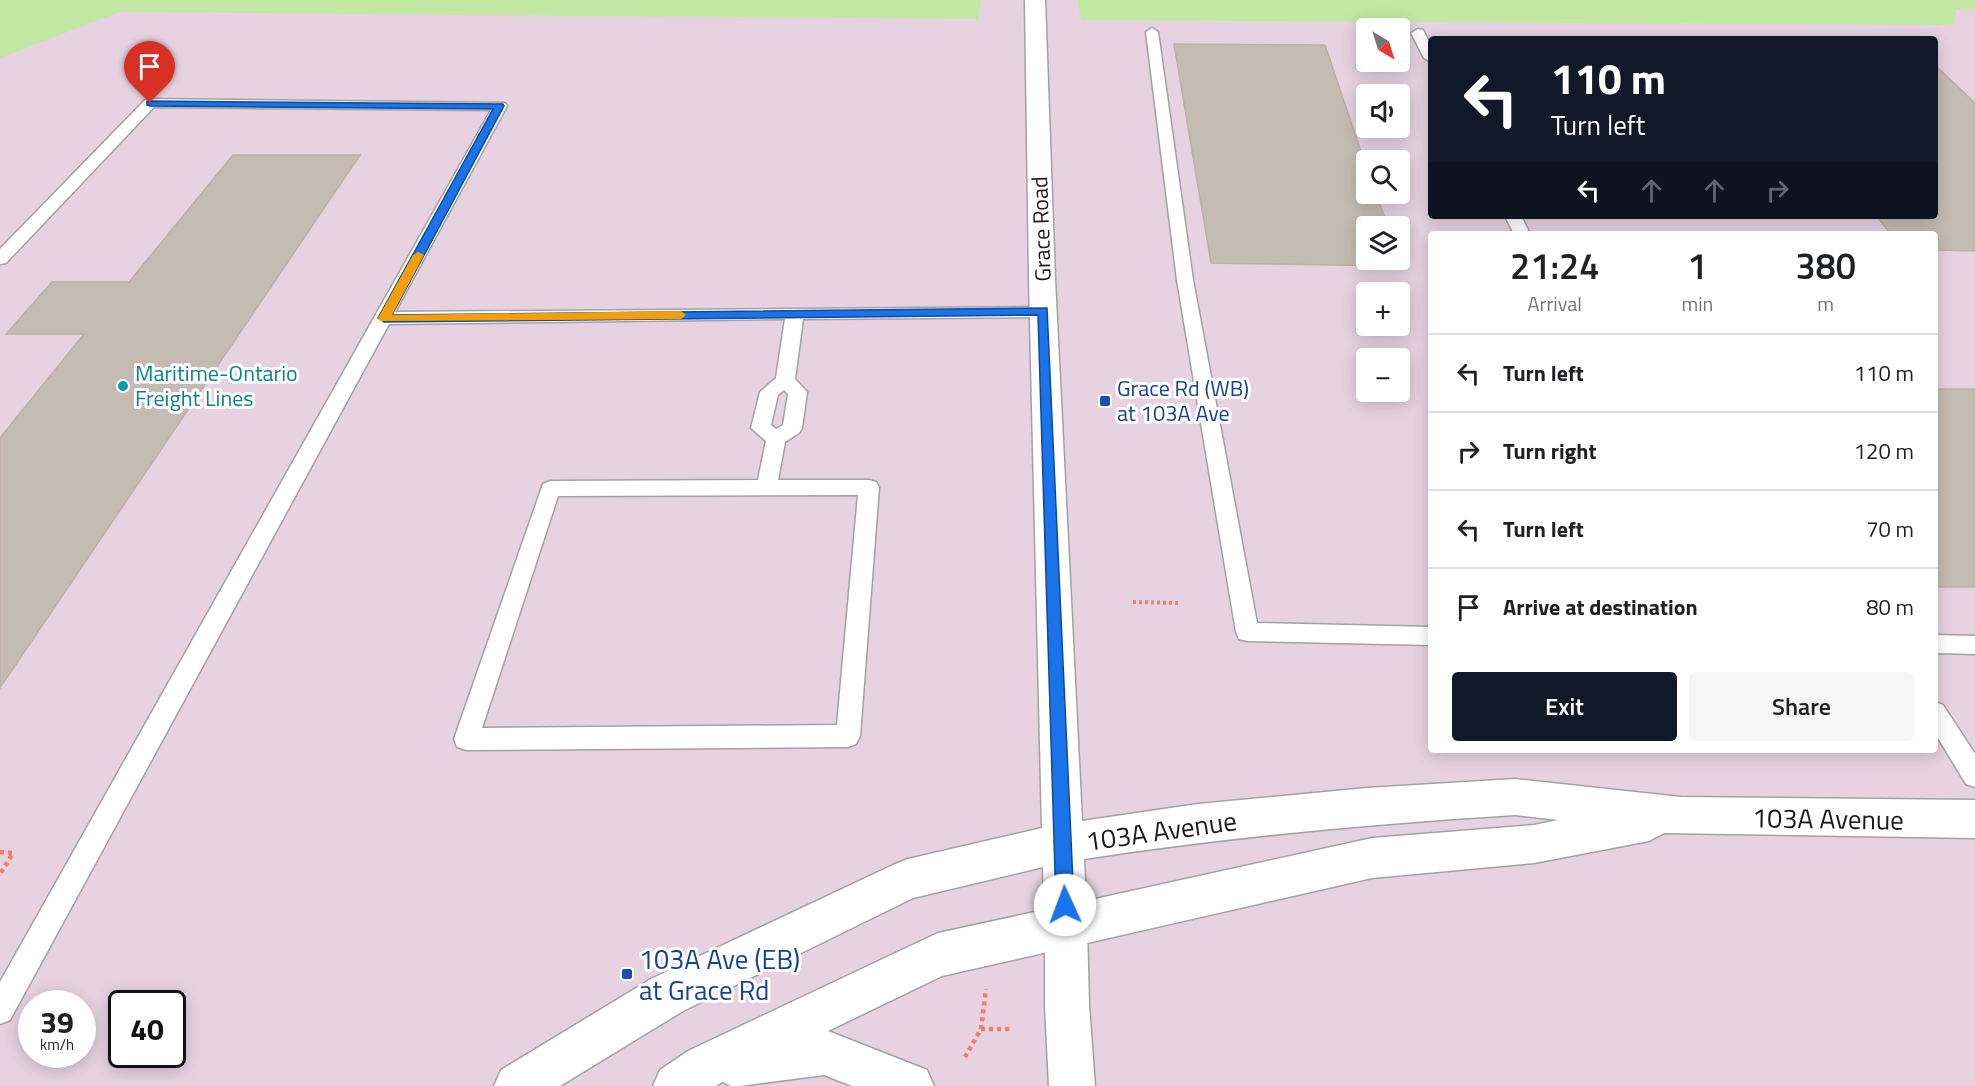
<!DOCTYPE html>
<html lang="en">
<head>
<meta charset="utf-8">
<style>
  :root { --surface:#fff; --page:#f6f6f6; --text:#202124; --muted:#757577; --line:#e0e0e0; --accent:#111827 }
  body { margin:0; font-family:"Titillium Web",sans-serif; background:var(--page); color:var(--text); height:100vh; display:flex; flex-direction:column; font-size:22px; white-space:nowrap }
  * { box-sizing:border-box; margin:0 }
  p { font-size:20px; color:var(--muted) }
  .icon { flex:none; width:33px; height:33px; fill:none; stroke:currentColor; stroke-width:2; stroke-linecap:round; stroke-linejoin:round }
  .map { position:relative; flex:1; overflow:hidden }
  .panel { position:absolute; left:1428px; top:231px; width:510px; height:522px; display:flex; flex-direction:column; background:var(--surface); border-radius:6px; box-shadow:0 3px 15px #0003 }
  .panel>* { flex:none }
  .hud { position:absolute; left:1428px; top:36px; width:510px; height:183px; border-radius:6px; box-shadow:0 3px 15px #0003; background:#111827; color:#fff; overflow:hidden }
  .needle { width:39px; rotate:142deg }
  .buttons { position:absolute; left:1356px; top:18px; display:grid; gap:12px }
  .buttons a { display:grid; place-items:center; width:54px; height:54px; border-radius:6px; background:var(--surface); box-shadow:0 3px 15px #0003; font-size:30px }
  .speed { position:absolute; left:18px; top:990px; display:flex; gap:12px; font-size:30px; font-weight:700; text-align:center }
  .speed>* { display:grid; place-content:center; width:78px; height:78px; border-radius:50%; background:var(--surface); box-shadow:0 3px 15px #0003; line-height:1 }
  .speed small { font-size:15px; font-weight:400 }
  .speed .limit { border:3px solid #111; border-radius:9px; background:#fff; color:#111 }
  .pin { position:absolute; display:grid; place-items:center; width:51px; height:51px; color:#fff; margin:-62px -26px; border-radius:50% 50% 50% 0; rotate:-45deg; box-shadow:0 0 6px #0007 }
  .pin .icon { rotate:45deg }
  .me { position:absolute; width:66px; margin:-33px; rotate:358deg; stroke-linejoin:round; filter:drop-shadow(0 0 4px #0008) }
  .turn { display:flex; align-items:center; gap:21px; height:126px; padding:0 24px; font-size:27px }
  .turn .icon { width:78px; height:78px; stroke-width:2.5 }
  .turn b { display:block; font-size:42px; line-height:51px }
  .lanes { display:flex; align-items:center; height:57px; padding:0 24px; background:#0003; justify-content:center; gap:30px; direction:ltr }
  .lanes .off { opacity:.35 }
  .eta { display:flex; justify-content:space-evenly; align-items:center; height:102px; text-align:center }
  .eta b { font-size:36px; font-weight:600; line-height:42px }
  .action { display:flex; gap:12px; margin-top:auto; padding:12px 24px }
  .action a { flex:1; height:69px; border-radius:6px; background:var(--accent); color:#fff; font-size:24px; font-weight:600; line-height:69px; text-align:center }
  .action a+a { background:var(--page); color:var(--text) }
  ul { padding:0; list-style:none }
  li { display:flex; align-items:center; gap:18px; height:78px; padding:0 24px; border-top:2px solid var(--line) }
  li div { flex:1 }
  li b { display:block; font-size:22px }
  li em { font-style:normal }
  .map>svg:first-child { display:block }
  .industrial { fill:#e6d2e1; fill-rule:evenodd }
  .grass { fill:#c2e8a4 }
  .building { fill:#c4bbb3; stroke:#beb0a2; stroke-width:1.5 }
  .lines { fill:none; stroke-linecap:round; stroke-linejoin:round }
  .service-casing { stroke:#a2a2a2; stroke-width:3 }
  .minor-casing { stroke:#a2a2a2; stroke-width:3 }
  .tertiary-casing { stroke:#a2a2a2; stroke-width:3 }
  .path-far1 { stroke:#fa7b64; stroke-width:4; stroke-dasharray:3 3; stroke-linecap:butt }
  .path { stroke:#fa7b64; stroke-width:4.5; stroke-dasharray:4 4; stroke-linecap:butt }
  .service { fill:#fff; fill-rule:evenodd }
  .minor { fill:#fff; fill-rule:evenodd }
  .tertiary { fill:#fff; fill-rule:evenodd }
  .route { fill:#1a73e8; stroke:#114b97; stroke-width:1.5 }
  .slow { fill:#f59e0b }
  .culture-dot { fill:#0f9aa8; stroke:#fff; stroke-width:2 }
  .transit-dot { fill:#1a4fb4; stroke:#fff; stroke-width:2 }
  .labels { text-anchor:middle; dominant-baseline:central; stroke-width:6; stroke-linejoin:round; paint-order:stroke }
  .street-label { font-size:22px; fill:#1b1b1b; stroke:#fff }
  .culture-label { font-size:22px; fill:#0d838f; stroke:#fff; text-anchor:start }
  .transit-label { font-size:22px; fill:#164399; stroke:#fff; text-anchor:start }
  .near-street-label { font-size:27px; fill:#1b1b1b; stroke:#fff }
  .near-transit-label { font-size:27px; fill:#164399; stroke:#fff; text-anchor:start }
</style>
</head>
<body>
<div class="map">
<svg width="1975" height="1086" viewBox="0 0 1975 1086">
  <rect width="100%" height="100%" fill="#ede9e0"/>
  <path class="industrial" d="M 0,0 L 1975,0 L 1975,1086 L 0,1086 ZM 1366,28 L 1400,28 L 1400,62 L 1366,62 ZM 1431,39 L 1935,39 L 1935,216 L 1431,216 ZM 1366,94 L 1400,94 L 1400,128 L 1366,128 ZM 1366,160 L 1400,160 L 1400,194 L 1366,194 ZM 1366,226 L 1400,226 L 1400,260 L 1366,260 ZM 1431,234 L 1935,234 L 1935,750 L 1431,750 ZM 1366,292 L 1400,292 L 1400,326 L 1366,326 ZM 1366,358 L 1400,358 L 1400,392 L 1366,392 ZM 32,1004 L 82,1004 L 82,1054 L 32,1054 ZM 122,1004 L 172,1004 L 172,1054 L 122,1054 Z"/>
  <g class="grass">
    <polygon points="0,0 981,0 978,19 119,12 0,58"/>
    <polygon points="1078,0 1975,0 1975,9 1956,9 1954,25 1081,20"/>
  </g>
  <g class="building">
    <polygon points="1174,44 1325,45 1366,166 1366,194 1376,194 1388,226 1366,226 1366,260 1399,260 1401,266 1211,263"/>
    <polygon points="1935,65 1975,103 1975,251 1935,250 1935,234 1891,234 1876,216 1935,216"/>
    <polygon points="233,155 360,155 0,688 0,438 84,334 6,334 52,282 129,282"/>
    <rect x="1935" y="389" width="40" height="198"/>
  </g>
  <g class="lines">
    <defs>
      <g id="service">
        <polygon points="1152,28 1158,32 1193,280 1257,623 1431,627 1431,645 1247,641 1239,639 1236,632 1177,280 1146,32"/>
        <polygon points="1418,29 1423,30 1431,45 1431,62 1424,58 1411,33"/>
        <path d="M 150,99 L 505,103 L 507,106 L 395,312 L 1049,307 L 1052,311 L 1049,315 L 1043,317 L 803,319 L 795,379 L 807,392 L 802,428 L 799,433 L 785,442 L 778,480 L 869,480 L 876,482 L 879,487 L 860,736 L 856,744 L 848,747 L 466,750 L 457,747 L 454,739 L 543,484 L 550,481 L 758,480 L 766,441 L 751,428 L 760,392 L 776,378 L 785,319 L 389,324 L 10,1020 L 0,1024 L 0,982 L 491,110 L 154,107 L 6,263 L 0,264 L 0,249 L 145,100 ZM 784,390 L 788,394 L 783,425 L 776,429 L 771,425 L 778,395 ZM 858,495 L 837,725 L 482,728 L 558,496 Z"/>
        <polygon points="1505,216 1521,216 1530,234 1514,234"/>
        <polygon points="1935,635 1975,636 1975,654 1935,653"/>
        <polygon points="1935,702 1943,705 1975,754 1975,787 1966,784 1935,733"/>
      </g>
      <polygon id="minor" points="1066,905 1081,911 1087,926 1089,1005 1095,1086 1049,1086 1045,1005 1045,926 1051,911"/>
      <path id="tertiary" d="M 1025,0 L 1045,0 L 1055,279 L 1082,821 L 1198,804 L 1367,788 L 1515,779 L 1681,797 L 1975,800 L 1975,838 L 1664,833 L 1649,841 L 1534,863 L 1372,878 L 942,976 L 828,1031 L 927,1070 L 934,1086 L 852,1086 L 824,1075 L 740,1086 L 731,1086 L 722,1082 L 716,1086 L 653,1086 L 660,1070 L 688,1051 L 923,940 L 938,933 L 1044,910 L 1043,867 L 913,898 L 683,1011 L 560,1086 L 494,1086 L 501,1070 L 651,979 L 893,865 L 908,859 L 1042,828 L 1029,279 ZM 1515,815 L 1558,820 L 1534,825 L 1372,838 L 1086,901 L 1084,859 C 1227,837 1370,824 1515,815 Z"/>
    </defs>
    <use href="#service" class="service-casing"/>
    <use href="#minor" class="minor-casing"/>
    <use href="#tertiary" class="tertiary-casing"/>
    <polyline class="path-far1" points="1133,602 1181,603"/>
    <g class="path">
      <polyline points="0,852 13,853 0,874"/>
      <polyline points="981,1029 1010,1029"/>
      <polyline points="965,1057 981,1029 986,989"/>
    </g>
    <use href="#service" class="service"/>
    <use href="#minor" class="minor"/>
    <use href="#tertiary" class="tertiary"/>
  </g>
  <polygon class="route" points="147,101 503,104 504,106 392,315 1047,308 1074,905 1071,911 1065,914 1059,911 1056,905 1038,315 384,322 378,318 493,109 150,106 147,105"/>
  <polygon class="slow" points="418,252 424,255 392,315 681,311 686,315 681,319 380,321 378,318 413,255"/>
  <circle class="culture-dot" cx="123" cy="386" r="6"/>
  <g class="transit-dot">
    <rect x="1099" y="395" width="12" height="12" rx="3"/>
    <rect x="621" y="968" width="12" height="12" rx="3"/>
  </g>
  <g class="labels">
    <g class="street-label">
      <text transform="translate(1041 229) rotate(-92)">Grace Road</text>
    </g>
    <g class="culture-label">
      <text x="135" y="373">Maritime-Ontario<tspan x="135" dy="25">Freight Lines</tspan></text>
    </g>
    <g class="transit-label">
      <text x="1117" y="388">Grace Rd (WB)<tspan x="1117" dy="25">at 103A Ave</tspan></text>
    </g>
    <g class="near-street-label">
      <text transform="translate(1828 818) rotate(1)">103A Avenue</text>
      <text transform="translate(1161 830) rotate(-8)">103A Avenue</text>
    </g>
    <g class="near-transit-label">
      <text x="639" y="958">103A Ave (EB)<tspan x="639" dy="31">at Grace Rd</tspan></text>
    </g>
  </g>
</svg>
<div class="buttons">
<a><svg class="needle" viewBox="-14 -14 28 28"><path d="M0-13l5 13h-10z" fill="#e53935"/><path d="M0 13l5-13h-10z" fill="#757577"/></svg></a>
<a><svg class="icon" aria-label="sound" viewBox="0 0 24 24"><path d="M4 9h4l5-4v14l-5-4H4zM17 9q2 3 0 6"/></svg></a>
<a><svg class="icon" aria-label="search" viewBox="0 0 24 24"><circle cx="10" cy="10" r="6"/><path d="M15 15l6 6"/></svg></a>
<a><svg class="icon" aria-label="layers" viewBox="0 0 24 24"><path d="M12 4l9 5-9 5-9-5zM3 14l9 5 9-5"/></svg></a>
<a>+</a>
<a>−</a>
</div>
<div class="speed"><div>39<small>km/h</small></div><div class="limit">40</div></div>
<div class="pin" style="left:150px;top:103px;background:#d93025"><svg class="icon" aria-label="arrive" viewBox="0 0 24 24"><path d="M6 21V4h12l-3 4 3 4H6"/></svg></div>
<svg class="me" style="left:1065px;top:905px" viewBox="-20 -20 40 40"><circle r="19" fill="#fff"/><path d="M0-13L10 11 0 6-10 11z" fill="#1a73e8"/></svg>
<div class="hud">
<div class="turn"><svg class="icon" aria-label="left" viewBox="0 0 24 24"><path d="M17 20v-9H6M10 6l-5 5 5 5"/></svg><div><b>110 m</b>Turn left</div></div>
<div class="lanes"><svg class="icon" aria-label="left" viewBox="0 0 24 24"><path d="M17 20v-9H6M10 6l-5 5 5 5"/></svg><svg class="icon off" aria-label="ahead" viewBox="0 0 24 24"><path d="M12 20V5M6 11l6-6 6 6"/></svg><svg class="icon off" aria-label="ahead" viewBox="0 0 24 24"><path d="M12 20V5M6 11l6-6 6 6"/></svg><svg class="icon off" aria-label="right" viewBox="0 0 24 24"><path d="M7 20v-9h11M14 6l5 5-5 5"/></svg></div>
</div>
<section class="panel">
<div class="eta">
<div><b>21:24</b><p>Arrival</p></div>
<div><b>1</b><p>min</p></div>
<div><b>380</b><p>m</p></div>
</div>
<ul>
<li><svg class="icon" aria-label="left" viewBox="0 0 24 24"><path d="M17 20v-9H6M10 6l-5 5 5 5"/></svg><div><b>Turn left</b></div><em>110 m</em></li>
<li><svg class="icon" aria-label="right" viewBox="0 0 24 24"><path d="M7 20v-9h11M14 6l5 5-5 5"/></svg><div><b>Turn right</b></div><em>120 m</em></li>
<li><svg class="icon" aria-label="left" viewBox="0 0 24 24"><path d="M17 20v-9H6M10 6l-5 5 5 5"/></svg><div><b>Turn left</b></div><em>70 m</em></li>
<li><svg class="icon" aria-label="arrive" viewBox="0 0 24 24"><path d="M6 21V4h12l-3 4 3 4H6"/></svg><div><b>Arrive at destination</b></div><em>80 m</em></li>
</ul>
<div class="action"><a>Exit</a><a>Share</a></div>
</section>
</div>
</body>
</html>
